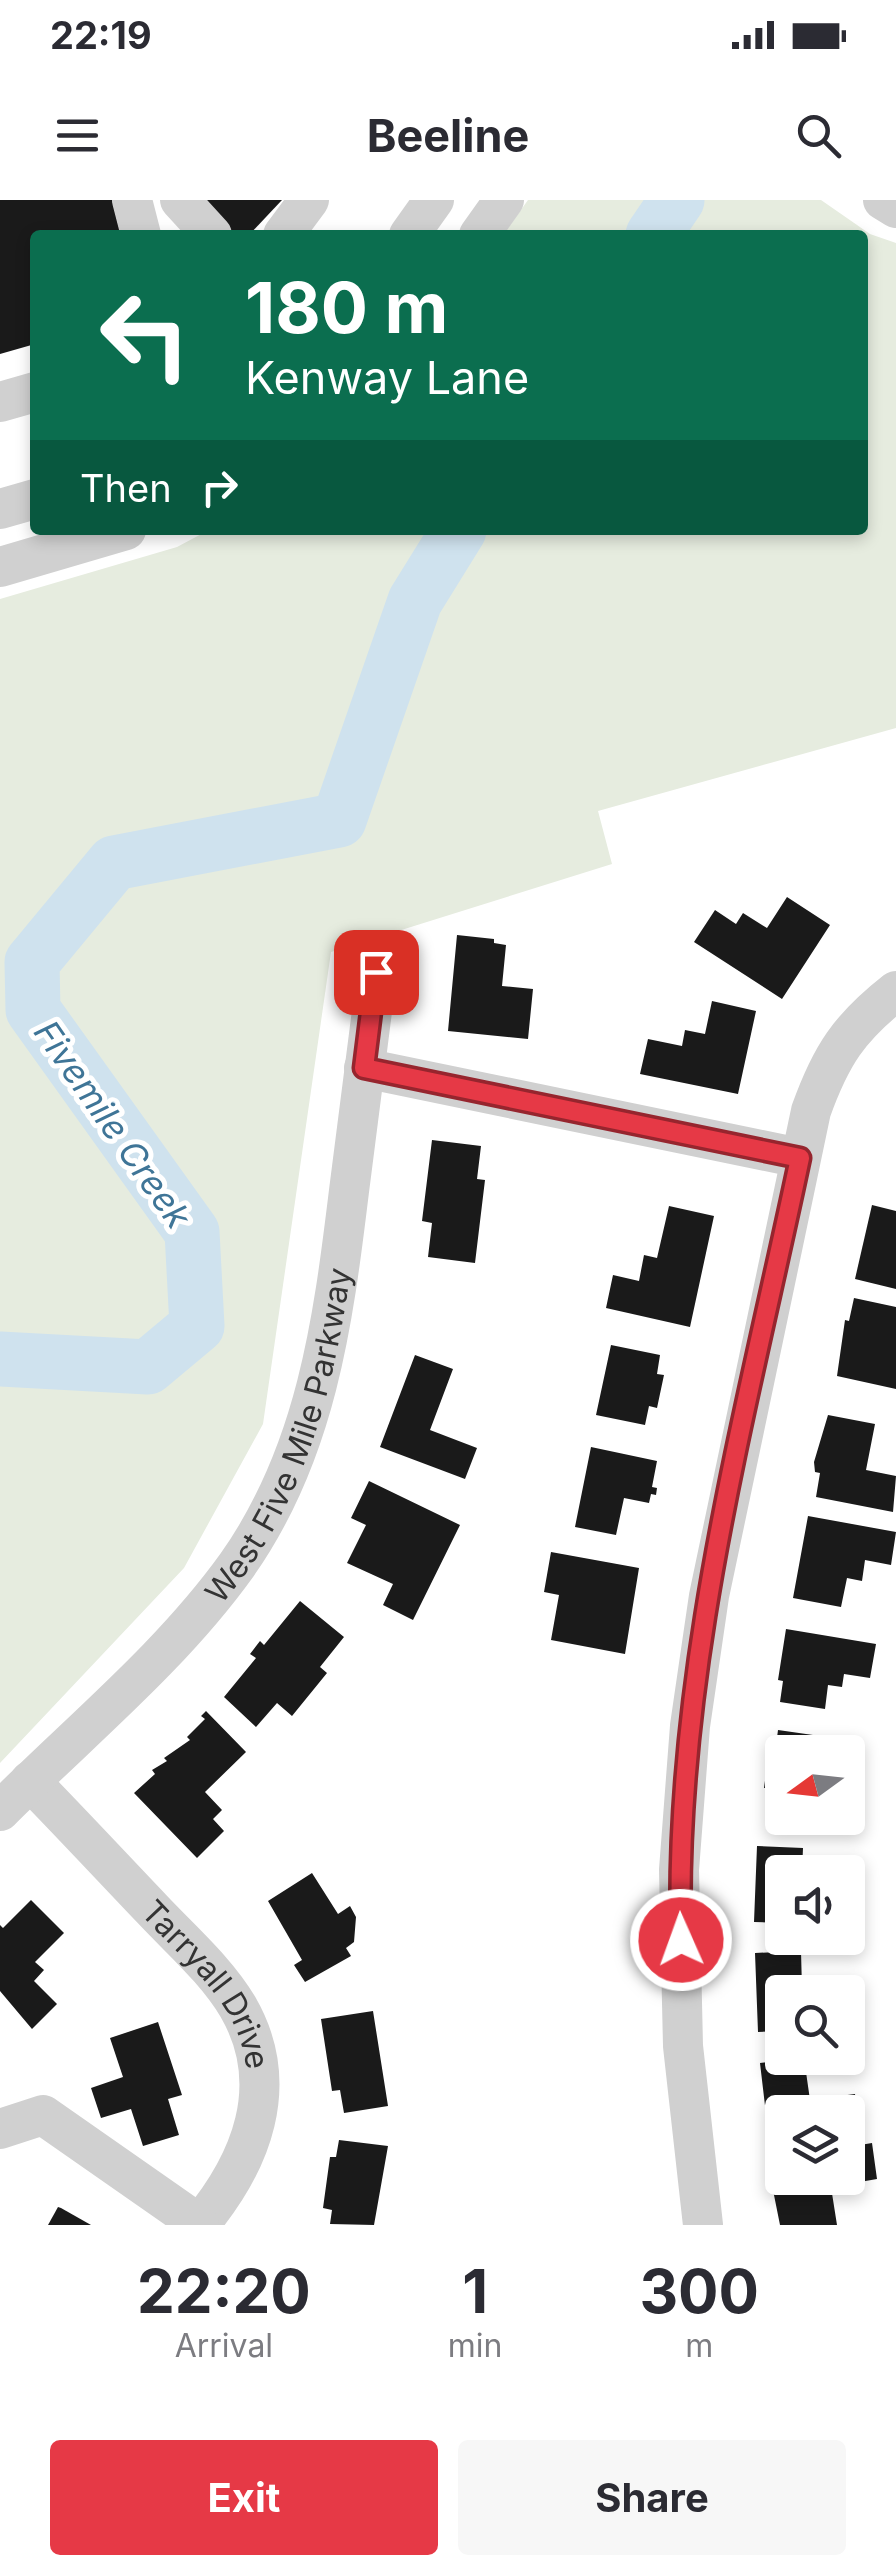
<!DOCTYPE html>
<html lang="en">
<head>
<meta charset="utf-8">
<style>
  :root { --surface:#fff; --page:#f7f7f7; --text:#2b2b33; --muted:#7c7c81; --accent:#e63946 }
  body { margin:0; font-family:Inter,sans-serif; background:var(--page); color:var(--text); height:100vh; display:flex; flex-direction:column; font-size:38px; white-space:nowrap }
  * { box-sizing:border-box; margin:0 }
  p { font-size:32px; color:var(--muted) }
  .icon { flex:none; width:55px; height:55px; fill:none; stroke:currentColor; stroke-width:2; stroke-linecap:round; stroke-linejoin:round }
  .map { position:relative; height:2025px; overflow:hidden }
  .details { display:flex; flex-direction:column; background:var(--surface); flex:1 }
  .details>* { flex:none }
  .hud { position:absolute; left:30px; top:30px; width:838px; height:305px; border-radius:10px; box-shadow:0 5px 15px #0003; background:#0b6e4f; color:#fff; overflow:hidden }
  .needle { width:65px; rotate:255deg }
  .controls { position:absolute; left:765px; top:1535px; display:grid; gap:20px }
  .controls a { display:grid; place-items:center; width:100px; height:100px; border-radius:10px; background:var(--surface); box-shadow:0 5px 15px #0003; font-size:50px }
  .pin { position:absolute; display:grid; place-items:center; width:85px; height:85px; color:#fff; margin:-42px; border-radius:20px; box-shadow:0 5px 15px #0006 }
  .me { position:absolute; width:110px; margin:-55px; rotate:358deg; stroke-linejoin:round; filter:drop-shadow(0 0 8px #0008) }
  .turn { display:flex; align-items:center; gap:35px; height:210px; padding:0 50px; font-size:45px }
  .turn .icon { width:130px; height:130px; stroke-width:2.5 }
  .turn b { display:block; font-size:70px; line-height:85px }
  .then { display:flex; align-items:center; height:95px; padding:0 50px; background:#0003; gap:20px; font-size:38px }
  .eta { display:flex; justify-content:space-evenly; align-items:center; height:170px; text-align:center }
  .eta b { font-size:60px; font-weight:700; line-height:70px }
  .action { display:flex; gap:20px; margin-top:auto; padding:20px 50px }
  .action a { flex:1; height:115px; border-radius:10px; background:var(--accent); color:#fff; font-size:40px; font-weight:700; line-height:115px; text-align:center }
  .action a+a { background:var(--page); color:var(--text) }
  .status { display:flex; justify-content:space-between; align-items:center; height:70px; padding:0 50px; background:var(--surface); direction:ltr }
  .status svg { height:28px; fill:currentColor }
  header { display:flex; justify-content:space-between; align-items:center; height:130px; padding:0 50px; background:var(--surface); font-size:45px; font-weight:700 }
  .map>svg:first-child { display:block }
  .green { fill:#e6ecdf }
  .lines { fill:none; stroke-linecap:round; stroke-linejoin:round }
  .river { stroke:#cfe2ee; stroke-width:55 }
  .building { fill:#1a1a1a }
  .minor { stroke:#d0d0d0; stroke-width:40 }
  .route-casing { stroke:#96252e; stroke-width:25 }
  .route { stroke:#e63946; stroke-width:18 }
  .labels { text-anchor:middle; dominant-baseline:central; stroke-width:10; stroke-linejoin:round; paint-order:stroke }
  .street-label { font-size:32px; fill:#333; stroke:#fff }
  .water-label { font-size:35px; font-style:italic; fill:#3f7597; stroke:#fff }
</style>
</head>
<body>
<div class="status"><b>22:19</b><svg viewBox="0 0 49 12"><path d="M0 12V9h3v3zM5 12V6h3v6zM10 12V3h3v9zM15 12V0h3v12zM26 1h20v11H26zM47 4h2v5h-2z"/></svg></div>
<header><svg class="icon" aria-label="menu" viewBox="0 0 24 24"><path d="M4 6h16M4 12h16M4 18h16"/></svg>Beeline<svg class="icon" aria-label="search" viewBox="0 0 24 24"><circle cx="10" cy="10" r="6"/><path d="M15 15l6 6"/></svg></header>
<div class="map">
<svg width="896" height="2025" viewBox="0 0 896 2025">
  <rect width="100%" height="100%" fill="#fff"/>
  <polygon class="green" points="528,0 821,0 870,34 896,43 896,528 598,611 612,664 331,752 263,1224 184,1368 0,1563 0,399 177,347 209,330 862,330 862,35 503,35"/>
  <g class="lines">
    <g class="river">
      <polyline points="653,35 677,0"/>
      <polyline points="0,1159 148,1167 197,1126 192,1032 33,810 32,762 114,663 339,620 415,401 459,330"/>
    </g>
  </g>
  <g class="building">
    <polygon points="0,0 112,0 121,35 35,35 35,144 0,154"/>
    <polygon points="197,0 282,0 249,35 235,35"/>
    <polygon points="787,697 830,725 782,799 694,742 715,710 736,724 743,713 767,728"/>
    <polygon points="457,735 494,739 494,743 506,745 502,786 533,789 528,839 448,831"/>
    <polygon points="712,801 756,811 738,894 640,874 648,839 682,846 685,830 705,834"/>
    <polygon points="432,940 481,946 477,979 485,980 475,1063 428,1057 432,1023 422,1021"/>
    <polygon points="872,1005 896,1011 896,1089 855,1079"/>
    <polygon points="669,1006 714,1016 690,1127 606,1108 613,1075 639,1081 644,1055 657,1058"/>
    <polygon points="854,1098 896,1107 896,1189 837,1176 845,1120 849,1121"/>
    <polygon points="611,1145 660,1155 657,1174 664,1175 657,1208 649,1206 645,1225 596,1215"/>
    <polygon points="415,1155 453,1169 430,1230 477,1248 465,1279 380,1247"/>
    <polygon points="828,1215 875,1224 866,1270 896,1276 893,1312 816,1297 820,1273 815,1272 814,1262"/>
    <polygon points="591,1247 657,1261 652,1287 657,1288 656,1295 651,1294 649,1303 624,1298 616,1335 575,1327"/>
    <polygon points="369,1281 460,1325 413,1420 383,1405 393,1384 347,1363 366,1325 351,1318"/>
    <polygon points="808,1316 896,1332 891,1365 865,1360 862,1381 847,1378 841,1407 793,1398"/>
    <polygon points="551,1352 639,1368 625,1454 551,1440 559,1395 544,1392"/>
    <polygon points="300,1401 344,1437 320,1467 327,1473 292,1516 277,1503 256,1527 224,1497 256,1458 250,1454 260,1441 264,1445"/>
    <polygon points="786,1429 876,1444 870,1478 844,1474 842,1487 828,1485 825,1509 780,1502 783,1481 778,1480"/>
    <polygon points="206,1511 246,1552 205,1592 222,1610 213,1619 224,1631 197,1658 134,1593 155,1574 152,1570 167,1561 164,1558 190,1540 187,1537 205,1519 201,1516"/>
    <polygon points="778,1530 820,1536 818,1552 782,1552 782,1608 766,1605 769,1588 764,1588 769,1552 775,1553"/>
    <polygon points="757,1646 803,1648 802,1672 782,1672 782,1723 754,1722"/>
    <polygon points="312,1673 338,1714 350,1706 356,1717 354,1742 346,1748 351,1756 305,1782 294,1765 302,1760 268,1701"/>
    <polygon points="31,1700 64,1733 35,1762 44,1770 34,1781 57,1804 32,1829 0,1791 0,1725 3,1728"/>
    <polygon points="801,1751 802,1789 847,1787 847,1792 782,1792 782,1831 758,1832 755,1753"/>
    <polygon points="373,1811 388,1906 344,1913 340,1890 332,1891 321,1819"/>
    <polygon points="158,1822 182,1895 168,1899 179,1935 143,1946 131,1909 101,1918 91,1888 123,1877 110,1838"/>
    <polygon points="804,1858 810,1900 855,1894 859,1929 848,1931 848,1912 782,1912 782,1939 769,1940 760,1863"/>
    <polygon points="339,1940 388,1946 374,2025 330,2024 332,2010 323,2008 330,1957 336,1957"/>
    <polygon points="872,1943 877,1979 831,1987 837,2025 780,2025 767,1960 782,1957 782,1978 848,1978 848,1947"/>
    <polygon points="58,2007 61,2008 91,2025 48,2025"/>
  </g>
  <g class="lines">
    <g class="minor">
      <polyline points="132,0 141,35"/>
      <polyline points="180,0 212,35"/>
      <polyline points="883,0 896,8"/>
      <polyline points="283,35 309,0"/>
      <polyline points="409,35 434,0"/>
      <polyline points="479,35 504,0"/>
      <polyline points="0,202 35,192"/>
      <polyline points="0,309 35,299"/>
      <polyline points="0,367 126,330"/>
      <polyline points="364,868 800,958"/>
      <path id="s1" d="M 30,1581 C 71,1623 111,1666 152,1709 C 181,1740 216,1770 238,1807 C 283,1885 251,1963 199,2025"/>
      <path id="s2" d="M 0,1611 C 80,1531 171,1457 237,1365 C 316,1253 333,1123 349,991 C 358,918 367,845 377,772"/>
      <polyline points="0,1929 43,1915 199,2024"/>
      <path d="M 703,2025 L 683,1846 L 679,1670 L 690,1526 L 709,1396 L 811,911 C 831,855 849,828 896,791"/>
    </g>
  </g>
  <g class="lines">
    <defs>
      <path id="route" d="M 376,772 L 364,868 L 800,958 C 746,1214 673,1476 681,1740"/>
    </defs>
    <use href="#route" class="route-casing"/>
    <use href="#route" class="route"/>
  </g>
  <g class="labels">
    <g class="street-label">
      <text stroke="none"><textPath href="#s2" startOffset="480">West Five Mile Parkway</textPath></text>
      <text stroke="none"><textPath href="#s1" startOffset="272">Tarryall Drive</textPath></text>
    </g>
    <g class="water-label">
      <text transform="translate(113 924) rotate(55)">Fivemile Creek</text>
    </g>
  </g>
</svg>
<div class="controls">
<a><svg class="needle" viewBox="-14 -14 28 28"><path d="M0-13l5 13h-10z" fill="#e53935"/><path d="M0 13l5-13h-10z" fill="#7c7c81"/></svg></a>
<a><svg class="icon" aria-label="sound" viewBox="0 0 24 24"><path d="M4 9h4l5-4v14l-5-4H4zM17 9q2 3 0 6"/></svg></a>
<a><svg class="icon" aria-label="search" viewBox="0 0 24 24"><circle cx="10" cy="10" r="6"/><path d="M15 15l6 6"/></svg></a>
<a><svg class="icon" aria-label="layers" viewBox="0 0 24 24"><path d="M12 4l9 5-9 5-9-5zM3 14l9 5 9-5"/></svg></a>
</div>
<div class="pin" style="left:376px;top:772px;background:#d93025"><svg class="icon" aria-label="arrive" viewBox="0 0 24 24"><path d="M6 21V4h12l-3 4 3 4H6"/></svg></div>
<svg class="me" style="left:681px;top:1740px" viewBox="-20 -20 40 40"><circle r="17" fill="#e63946" stroke="#fff" stroke-width="3"/><path d="M0-11L8 9 0 5-8 9z" fill="#fff"/></svg>
<div class="hud">
<div class="turn"><svg class="icon" aria-label="left" viewBox="0 0 24 24"><path d="M17 20v-9H6M10 6l-5 5 5 5"/></svg><div><b>180 m</b>Kenway Lane</div></div>
<div class="then">Then<svg class="icon" aria-label="right" viewBox="0 0 24 24"><path d="M7 20v-9h11M14 6l5 5-5 5"/></svg></div>
</div>
</div>
<section class="details">
<div class="eta">
<div><b>22:20</b><p>Arrival</p></div>
<div><b>1</b><p>min</p></div>
<div><b>300</b><p>m</p></div>
</div>
<div class="action"><a>Exit</a><a>Share</a></div>
</section>
</body>
</html>
